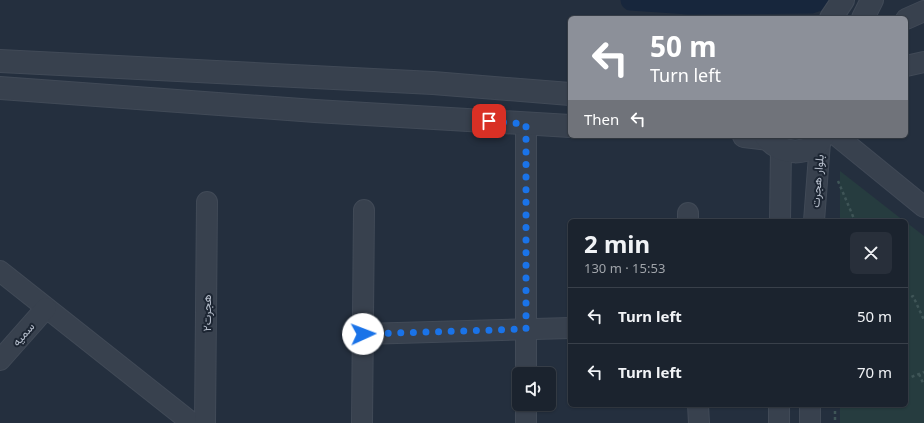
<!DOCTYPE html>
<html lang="en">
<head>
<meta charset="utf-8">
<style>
  :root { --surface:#1b232e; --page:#282f3a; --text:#f1f3f6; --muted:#a0a4aa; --line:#39404a }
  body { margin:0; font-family:"Noto Sans",Vazirmatn,sans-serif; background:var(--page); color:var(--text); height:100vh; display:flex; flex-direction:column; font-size:15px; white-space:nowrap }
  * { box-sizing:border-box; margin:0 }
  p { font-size:13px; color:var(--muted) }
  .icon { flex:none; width:22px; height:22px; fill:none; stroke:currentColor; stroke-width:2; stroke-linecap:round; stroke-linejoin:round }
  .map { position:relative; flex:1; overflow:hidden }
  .side { position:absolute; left:568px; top:219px; width:340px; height:188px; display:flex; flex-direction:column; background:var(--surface); border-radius:6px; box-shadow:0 1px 3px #0004,0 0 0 1px var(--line) }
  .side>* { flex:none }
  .banner { position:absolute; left:568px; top:16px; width:340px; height:122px; border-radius:6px; box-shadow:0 1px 3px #0004,0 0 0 1px var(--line); background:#8c9099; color:#fff; overflow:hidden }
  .buttons { position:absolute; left:512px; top:367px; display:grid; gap:8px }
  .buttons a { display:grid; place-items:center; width:44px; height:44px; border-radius:6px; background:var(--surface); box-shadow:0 1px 3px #0004,0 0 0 1px var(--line); font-size:20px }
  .pin { position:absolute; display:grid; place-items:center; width:34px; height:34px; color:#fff; margin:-17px; border-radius:8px; box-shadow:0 2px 6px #0006 }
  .me { position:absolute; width:44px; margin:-22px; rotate:88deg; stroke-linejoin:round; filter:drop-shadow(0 0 3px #0008) }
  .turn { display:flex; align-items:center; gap:14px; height:84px; padding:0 16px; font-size:18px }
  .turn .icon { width:52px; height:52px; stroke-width:2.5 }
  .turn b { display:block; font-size:28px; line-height:34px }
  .then { display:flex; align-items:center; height:38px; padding:0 16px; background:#0003; gap:8px; font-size:15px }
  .round { display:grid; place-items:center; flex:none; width:42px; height:42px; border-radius:6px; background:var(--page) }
  .overview { display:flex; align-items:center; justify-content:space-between; height:68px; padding:0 16px }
  h1 { font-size:24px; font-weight:700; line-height:30px }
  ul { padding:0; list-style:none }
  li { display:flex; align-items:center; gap:12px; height:56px; padding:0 16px; border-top:1px solid var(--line) }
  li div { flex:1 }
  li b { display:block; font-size:15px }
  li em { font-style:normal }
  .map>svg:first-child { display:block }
  .green { fill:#263c3f }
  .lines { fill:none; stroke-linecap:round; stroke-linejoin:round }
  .canal { stroke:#17263c; stroke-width:21 }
  .minor-casing { stroke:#414a57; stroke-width:22 }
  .tertiary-casing { stroke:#414a57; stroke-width:24 }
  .path { stroke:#3f5557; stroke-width:2.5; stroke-dasharray:3 3; stroke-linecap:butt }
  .minor { stroke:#38414e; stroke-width:20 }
  .tertiary { stroke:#38414e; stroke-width:22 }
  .route { stroke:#1a73e8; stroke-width:7; stroke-dasharray:0 12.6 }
  .labels { text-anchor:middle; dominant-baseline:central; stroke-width:4; stroke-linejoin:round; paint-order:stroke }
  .street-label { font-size:12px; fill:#b4bcc9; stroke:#1d2633 }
</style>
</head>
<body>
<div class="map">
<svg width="924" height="423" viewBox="0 0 924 423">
  <rect width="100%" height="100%" fill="#242f3e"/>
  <g class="green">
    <polygon points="840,171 904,221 840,221"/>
    <polygon points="906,222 924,236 924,423 840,423 840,405 906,405"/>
  </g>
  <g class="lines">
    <polyline class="canal" points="631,0 689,4 811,3 820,0"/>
    <defs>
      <g id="minor">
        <polyline points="906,19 924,11"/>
        <polyline points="906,66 924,62"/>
        <polyline points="837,136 924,207"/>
        <polyline points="688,213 688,221"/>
        <polyline points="780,221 781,149"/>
        <polyline points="814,221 820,142"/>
        <polyline points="0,271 192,423"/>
        <polyline points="363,334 570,328"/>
        <polyline points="0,360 46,308"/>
        <polyline points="526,374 526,124"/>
        <polyline points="526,404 526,423"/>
        <polyline points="698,405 699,423"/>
        <polyline points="205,423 207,202"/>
        <polyline points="362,423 364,210"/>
        <polyline points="779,423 779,405"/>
        <polyline points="810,423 810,405"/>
      </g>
      <g id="tertiary">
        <polyline points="831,18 843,0"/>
        <polyline points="863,18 872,0"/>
        <polyline points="0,61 433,83 570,94"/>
        <polyline points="0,88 315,111 570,126"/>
        <polyline points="744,136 768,139"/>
        <path d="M 766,136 C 779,156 811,157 823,136"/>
      </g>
    </defs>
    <use href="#minor" class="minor-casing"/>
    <use href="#tertiary" class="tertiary-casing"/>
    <g class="path">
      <polyline points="838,181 855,221"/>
      <polyline points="906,300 913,296 924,320"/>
      <polyline points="919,374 924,385"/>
      <polyline points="906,379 924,372"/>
      <polyline points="835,405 835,423"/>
    </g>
    <use href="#minor" class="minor"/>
    <use href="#tertiary" class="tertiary"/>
  </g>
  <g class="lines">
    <polyline class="route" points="363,334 526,329 526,124 489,121"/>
  </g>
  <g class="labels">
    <g class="street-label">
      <text transform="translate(817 181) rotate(-85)">بلوار هجرت</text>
      <text transform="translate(206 313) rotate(-90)">هجرت۲</text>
      <text transform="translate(23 334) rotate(-49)">سمیه</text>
    </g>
  </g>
</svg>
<div class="buttons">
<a><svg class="icon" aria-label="sound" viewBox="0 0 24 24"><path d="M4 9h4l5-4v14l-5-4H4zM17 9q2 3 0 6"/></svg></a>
</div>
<div class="pin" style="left:489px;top:121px;background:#d93025"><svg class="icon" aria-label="arrive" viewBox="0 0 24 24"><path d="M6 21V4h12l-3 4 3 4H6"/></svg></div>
<svg class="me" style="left:363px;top:334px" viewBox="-20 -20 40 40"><circle r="19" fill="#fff"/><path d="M0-13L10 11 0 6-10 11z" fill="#1a73e8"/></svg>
<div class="banner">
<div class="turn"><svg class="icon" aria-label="left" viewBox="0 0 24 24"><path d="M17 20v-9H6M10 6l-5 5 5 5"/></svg><div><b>50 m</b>Turn left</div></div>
<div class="then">Then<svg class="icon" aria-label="left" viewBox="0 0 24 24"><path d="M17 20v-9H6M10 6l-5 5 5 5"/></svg></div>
</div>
<section class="side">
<div class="overview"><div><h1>2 min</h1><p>130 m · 15:53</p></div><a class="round"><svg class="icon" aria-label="close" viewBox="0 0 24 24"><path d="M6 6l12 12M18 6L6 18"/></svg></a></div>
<ul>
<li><svg class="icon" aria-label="left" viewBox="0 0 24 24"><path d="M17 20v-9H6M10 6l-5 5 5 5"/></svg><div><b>Turn left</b></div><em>50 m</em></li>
<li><svg class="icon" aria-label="left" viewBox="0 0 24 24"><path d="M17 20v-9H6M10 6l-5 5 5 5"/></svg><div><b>Turn left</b></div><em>70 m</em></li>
</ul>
</section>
</div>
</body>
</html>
